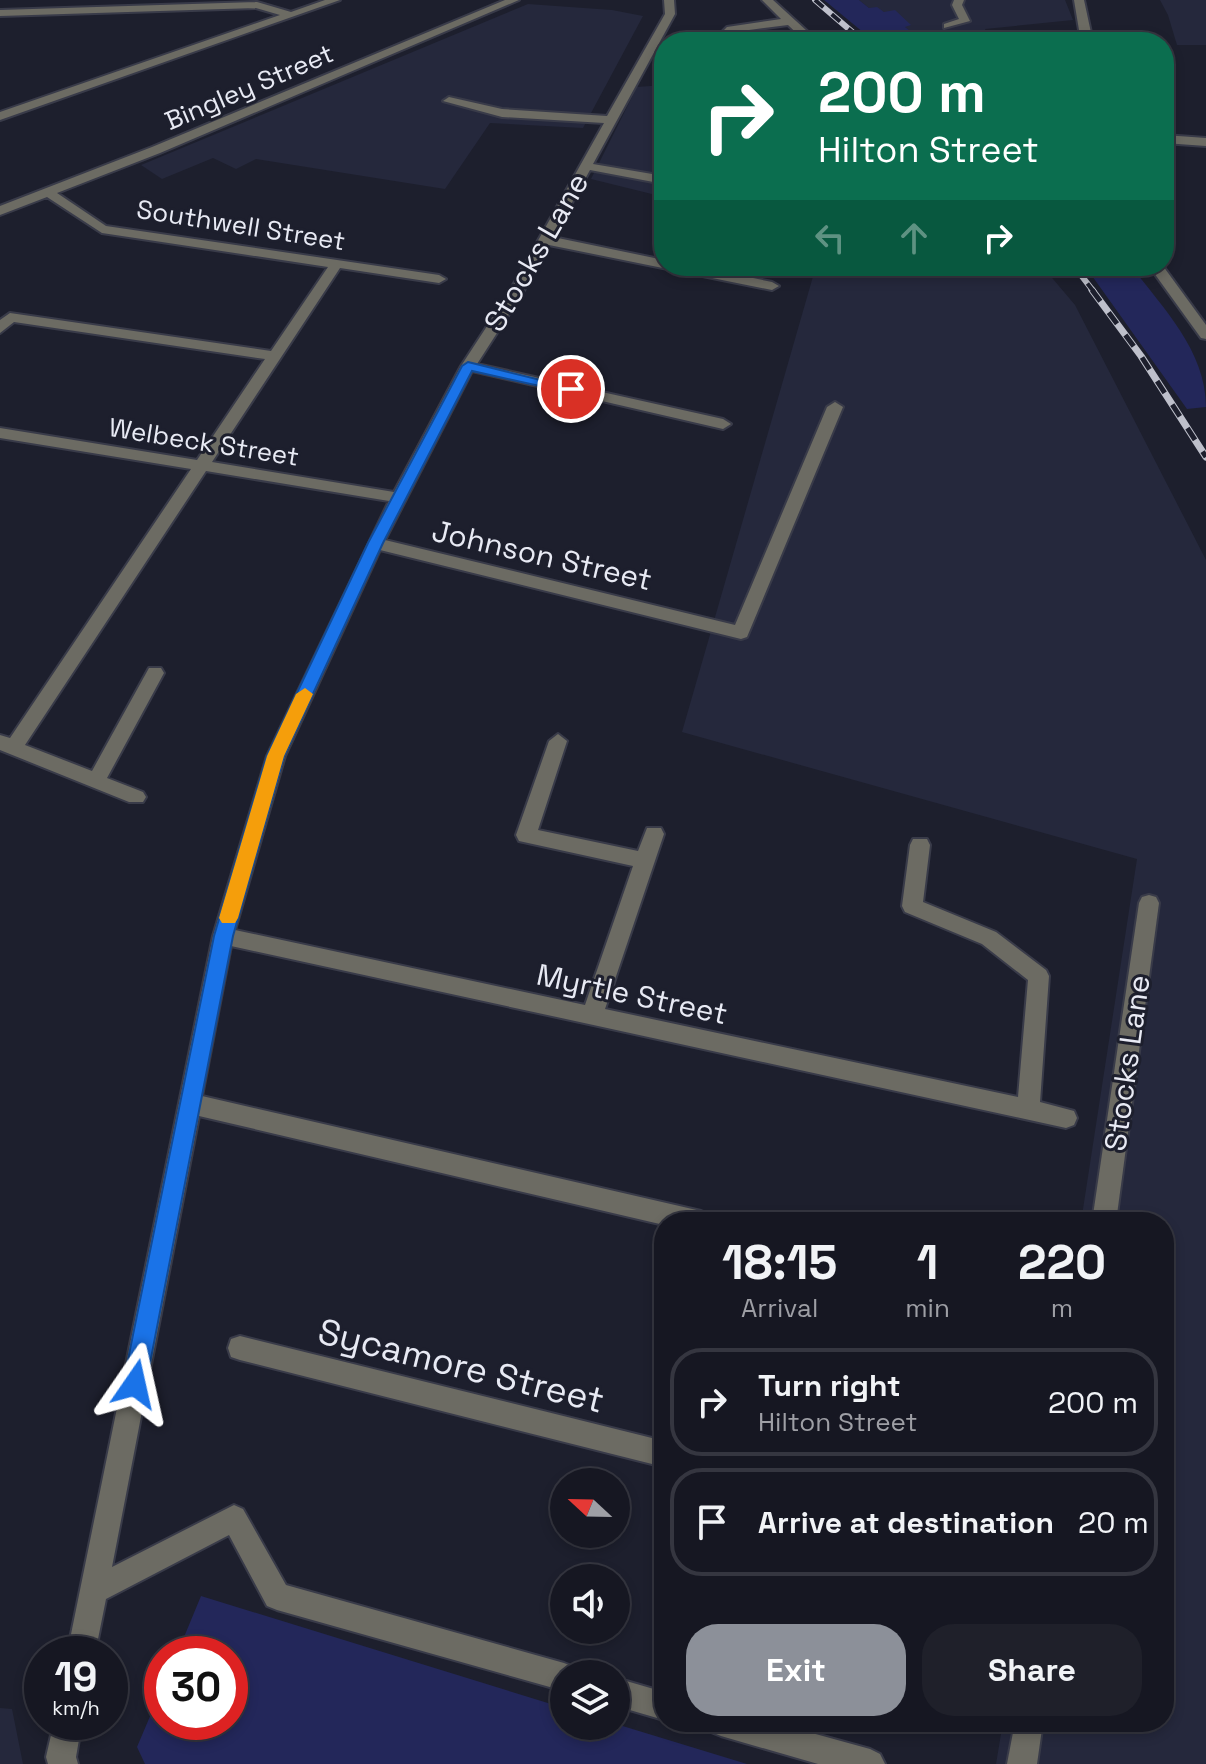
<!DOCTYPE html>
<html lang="en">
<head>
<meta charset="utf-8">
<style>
  :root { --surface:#161722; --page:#1f202a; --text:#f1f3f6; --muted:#9e9fa5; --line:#353640; --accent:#8c9099 }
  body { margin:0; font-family:"Space Grotesk",sans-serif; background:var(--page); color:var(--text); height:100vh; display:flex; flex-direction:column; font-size:30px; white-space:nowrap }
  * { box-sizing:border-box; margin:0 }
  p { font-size:26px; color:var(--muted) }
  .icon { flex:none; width:44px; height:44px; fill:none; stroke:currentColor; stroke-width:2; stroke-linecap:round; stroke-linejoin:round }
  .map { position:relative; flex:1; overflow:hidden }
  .details { position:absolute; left:654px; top:1212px; width:520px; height:520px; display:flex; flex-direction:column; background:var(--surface); border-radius:32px; box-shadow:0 4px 12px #0003,0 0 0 2px var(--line) }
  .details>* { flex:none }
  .guide { position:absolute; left:654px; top:32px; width:520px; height:244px; border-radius:32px; box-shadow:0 4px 12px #0003,0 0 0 2px var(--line); background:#0b6e4f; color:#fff; overflow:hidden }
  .needle { width:52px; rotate:292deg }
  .fabs { position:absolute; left:550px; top:1468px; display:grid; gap:16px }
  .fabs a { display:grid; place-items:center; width:80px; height:80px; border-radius:50%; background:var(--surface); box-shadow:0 4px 12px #0003,0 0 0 2px var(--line); font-size:40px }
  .speed { position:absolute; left:24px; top:1636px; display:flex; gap:16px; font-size:40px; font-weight:700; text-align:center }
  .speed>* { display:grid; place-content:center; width:104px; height:104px; border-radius:50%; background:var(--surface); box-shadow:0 4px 12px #0003,0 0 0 2px var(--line); line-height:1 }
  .speed small { font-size:20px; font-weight:400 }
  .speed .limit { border:12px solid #d22; background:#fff; color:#111 }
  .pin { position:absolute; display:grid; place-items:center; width:68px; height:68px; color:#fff; margin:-34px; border:4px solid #fff; border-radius:50%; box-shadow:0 2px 8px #0007 }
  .me { position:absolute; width:88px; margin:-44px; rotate:11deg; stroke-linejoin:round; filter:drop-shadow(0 0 6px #0008) }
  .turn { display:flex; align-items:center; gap:28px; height:168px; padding:0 32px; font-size:36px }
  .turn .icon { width:104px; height:104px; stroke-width:2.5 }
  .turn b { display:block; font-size:56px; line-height:68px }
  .lanes { display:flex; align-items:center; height:76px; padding:0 32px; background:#0003; justify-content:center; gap:40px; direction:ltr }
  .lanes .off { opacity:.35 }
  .eta { display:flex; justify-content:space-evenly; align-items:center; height:136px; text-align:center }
  .eta b { font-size:48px; font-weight:700; line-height:56px }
  .primary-button { display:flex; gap:16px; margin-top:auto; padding:16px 32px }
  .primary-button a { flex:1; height:92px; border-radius:32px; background:var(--accent); color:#fff; font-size:32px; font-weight:700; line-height:92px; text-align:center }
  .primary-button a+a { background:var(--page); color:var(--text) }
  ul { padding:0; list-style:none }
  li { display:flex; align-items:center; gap:24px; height:108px; margin:0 16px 12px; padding:0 16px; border:4px solid var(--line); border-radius:32px }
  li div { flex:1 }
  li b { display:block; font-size:30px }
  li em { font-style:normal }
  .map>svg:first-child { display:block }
  .built { fill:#25283c }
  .green { fill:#23275a }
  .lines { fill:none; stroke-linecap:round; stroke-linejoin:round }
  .minor-casing { stroke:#393b49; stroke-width:4 }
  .minor { fill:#6c6b63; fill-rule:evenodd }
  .rail-far1-casing { stroke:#bec0cb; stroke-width:6 }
  .rail-casing { stroke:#bec0cb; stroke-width:7 }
  .rail-far1 { stroke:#1d1f2d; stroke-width:4; stroke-dasharray:11; stroke-linecap:butt }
  .rail { stroke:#1d1f2d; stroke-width:5; stroke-dasharray:14; stroke-linecap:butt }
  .route { fill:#1a73e8; stroke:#114b97; stroke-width:2 }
  .slow { fill:#f59e0b }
  .labels { text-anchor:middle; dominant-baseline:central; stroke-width:6; stroke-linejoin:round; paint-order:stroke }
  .far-street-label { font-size:26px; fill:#e8eaf4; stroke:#1d1f2d }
  .street-label { font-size:30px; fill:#e8eaf4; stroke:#1d1f2d }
  .near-street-label { font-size:36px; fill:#e8eaf4; stroke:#1d1f2d }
</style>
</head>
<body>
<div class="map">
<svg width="1206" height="1764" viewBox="0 0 1206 1764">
  <rect width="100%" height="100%" fill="#1d1f2d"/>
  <g class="built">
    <polygon points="859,0 1065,0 1073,20 985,29 991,42 925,42 884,12 869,8"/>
    <polygon points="1160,0 1206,0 1206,45 1177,45 1168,15"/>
    <polygon points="528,4 612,10 643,16 583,128 490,123 445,189 256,159 236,169 213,158 162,179 141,165"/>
    <polygon points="664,85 664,197 591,179 637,87"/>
    <polygon points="816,266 1042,266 1075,305 1206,560 1206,1764 996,1764 1003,1722 1164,1722 1164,1222 1081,1222 1137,859 682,732"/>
    <polygon points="0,1708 12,1709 23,1764 0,1764"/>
  </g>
  <g class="green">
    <polygon points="824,0 859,0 869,8 877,7 884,12 895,10 911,25 905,27 925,42 875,42"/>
    <path d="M 1085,266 L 1131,266 C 1163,308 1206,351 1206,407 L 1187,409 Z"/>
    <polygon points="201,1596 564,1708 564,1726 616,1726 616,1724 747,1764 145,1764 137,1747 162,1688 162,1722 230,1722 230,1654 177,1654"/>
  </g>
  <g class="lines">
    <defs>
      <g id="minor">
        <polygon points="325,0 340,0 0,120 0,112 280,15 256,8 0,16 0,10 257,2 291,12"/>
        <polygon points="505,0 519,0 160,153 57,193 106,226 439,275 446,279 439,283 340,268 212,462 394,492 461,366 508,294 604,123 502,117 443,101 449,97 502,109 607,116 665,14 664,0 674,0 675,14 593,164 664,176 664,184 590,170 553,237 664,260 664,266 695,266 772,282 779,286 772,290 549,245 522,294 477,364 723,419 731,424 723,429 472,371 385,540 735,625 827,407 835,402 843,407 747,637 741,639 380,550 285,756 235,930 585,1005 633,866 519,841 516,835 549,741 558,734 567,741 538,830 638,851 647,828 661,828 664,834 605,1009 1018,1097 1028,980 982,944 905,912 902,906 910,845 913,839 927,839 930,845 923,902 996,932 1046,970 1049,976 1040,1102 1074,1111 1077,1118 1074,1125 1066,1128 231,946 202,1096 701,1211 709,1214 713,1222 664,1222 664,1225 199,1116 112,1567 234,1505 243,1509 286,1585 564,1663 574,1667 577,1674 564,1674 564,1691 277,1610 267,1606 229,1535 106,1599 95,1654 67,1654 213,936 267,756 389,501 206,471 25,745 92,771 149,668 161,668 164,673 107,778 143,792 146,797 143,802 129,802 0,750 0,735 10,738 191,469 0,438 0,428 197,460 265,359 14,322 0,333 0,320 10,313 271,351 328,267 102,233 47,197 0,215 0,206 152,147"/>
        <polygon points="762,0 773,0 819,42 806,42 788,25 734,32 730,36 735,42 723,42 718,36 727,27 781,19"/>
        <polygon points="954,0 964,0 962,5 970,21 944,28 944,24 959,19 952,5"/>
        <polygon points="1074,0 1084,0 1093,42 1081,42"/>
        <polygon points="1164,135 1206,138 1206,146 1164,143"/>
        <polygon points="1149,266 1163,266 1206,325 1206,339 1201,338"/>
        <polygon points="1149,895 1156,897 1159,903 1116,1222 1092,1222 1139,903 1142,897"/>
        <polygon points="240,1336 664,1441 664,1467 240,1360 231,1357 228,1348 231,1339"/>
        <polygon points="616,1678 664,1692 664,1720 616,1706"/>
        <polygon points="54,1722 82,1722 76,1757 78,1764 48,1764 46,1757"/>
        <polygon points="707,1722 772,1722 870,1749 880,1754 885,1764 818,1764 721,1736 711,1732"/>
        <polygon points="1015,1722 1043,1722 1037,1764 1007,1764"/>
      </g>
    </defs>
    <use href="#minor" class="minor-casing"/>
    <use href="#minor" class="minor"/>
    <defs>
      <g id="rail-far1">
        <polyline points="815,0 864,42"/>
        <polyline points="1074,266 1094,292"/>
      </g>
      <polyline id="rail" points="1092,290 1141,356 1206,457"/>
    </defs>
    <use href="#rail-far1" class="rail-far1-casing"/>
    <use href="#rail" class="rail-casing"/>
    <use href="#rail-far1" class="rail-far1"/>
    <use href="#rail" class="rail"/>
  </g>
  <polygon class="route" points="468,362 577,389 571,393 472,371 383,543 284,756 233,936 146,1384 143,1392 135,1395 127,1392 123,1384 214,936 267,756 368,543 462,366"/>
  <polygon class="slow" points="305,688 313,694 284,756 238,918 235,923 222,923 219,918 267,756 296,694"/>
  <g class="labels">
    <g class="far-street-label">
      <text transform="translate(249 87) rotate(-23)">Bingley Street</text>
      <text transform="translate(241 225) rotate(9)">Southwell Street</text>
      <text transform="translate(204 442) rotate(9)">Welbeck Street</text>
    </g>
    <g class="street-label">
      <text transform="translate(536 252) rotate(-60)">Stocks Lane</text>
      <text transform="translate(542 555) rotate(13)">Johnson Street</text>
      <text transform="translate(632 994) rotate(12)">Myrtle Street</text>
      <text transform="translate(1127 1063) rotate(-82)">Stocks Lane</text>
    </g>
    <g class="near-street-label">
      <text transform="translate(461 1366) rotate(14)">Sycamore Street</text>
    </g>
  </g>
</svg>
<div class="fabs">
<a><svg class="needle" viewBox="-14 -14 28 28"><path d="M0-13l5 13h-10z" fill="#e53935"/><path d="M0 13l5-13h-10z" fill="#9e9fa5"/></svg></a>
<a><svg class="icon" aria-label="sound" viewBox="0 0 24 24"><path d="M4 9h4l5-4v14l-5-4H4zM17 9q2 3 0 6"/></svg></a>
<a><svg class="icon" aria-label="layers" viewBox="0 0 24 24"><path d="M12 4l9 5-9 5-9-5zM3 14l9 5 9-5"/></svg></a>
</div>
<div class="speed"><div>19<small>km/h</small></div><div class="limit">30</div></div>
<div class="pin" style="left:571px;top:389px;background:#d93025"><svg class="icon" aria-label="arrive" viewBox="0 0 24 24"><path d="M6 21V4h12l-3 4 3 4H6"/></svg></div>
<svg class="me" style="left:135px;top:1384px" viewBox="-20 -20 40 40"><path d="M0-17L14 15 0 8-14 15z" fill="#1a73e8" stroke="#fff" stroke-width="4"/></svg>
<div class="guide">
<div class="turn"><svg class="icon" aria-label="right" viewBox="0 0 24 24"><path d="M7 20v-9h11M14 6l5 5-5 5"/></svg><div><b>200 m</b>Hilton Street</div></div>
<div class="lanes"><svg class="icon off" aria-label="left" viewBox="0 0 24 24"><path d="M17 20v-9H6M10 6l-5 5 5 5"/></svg><svg class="icon off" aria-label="ahead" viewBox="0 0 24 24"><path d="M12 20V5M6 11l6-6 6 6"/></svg><svg class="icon" aria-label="right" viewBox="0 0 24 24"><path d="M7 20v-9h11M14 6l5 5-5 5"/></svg></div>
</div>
<section class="details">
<div class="eta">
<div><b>18:15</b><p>Arrival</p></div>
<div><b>1</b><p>min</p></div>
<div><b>220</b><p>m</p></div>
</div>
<ul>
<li><svg class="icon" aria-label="right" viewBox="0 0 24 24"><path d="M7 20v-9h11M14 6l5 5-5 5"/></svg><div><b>Turn right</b><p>Hilton Street</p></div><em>200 m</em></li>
<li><svg class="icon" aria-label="arrive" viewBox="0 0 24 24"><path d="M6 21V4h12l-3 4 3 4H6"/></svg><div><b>Arrive at destination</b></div><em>20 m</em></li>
</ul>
<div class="primary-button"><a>Exit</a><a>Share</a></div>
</section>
</div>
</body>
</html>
